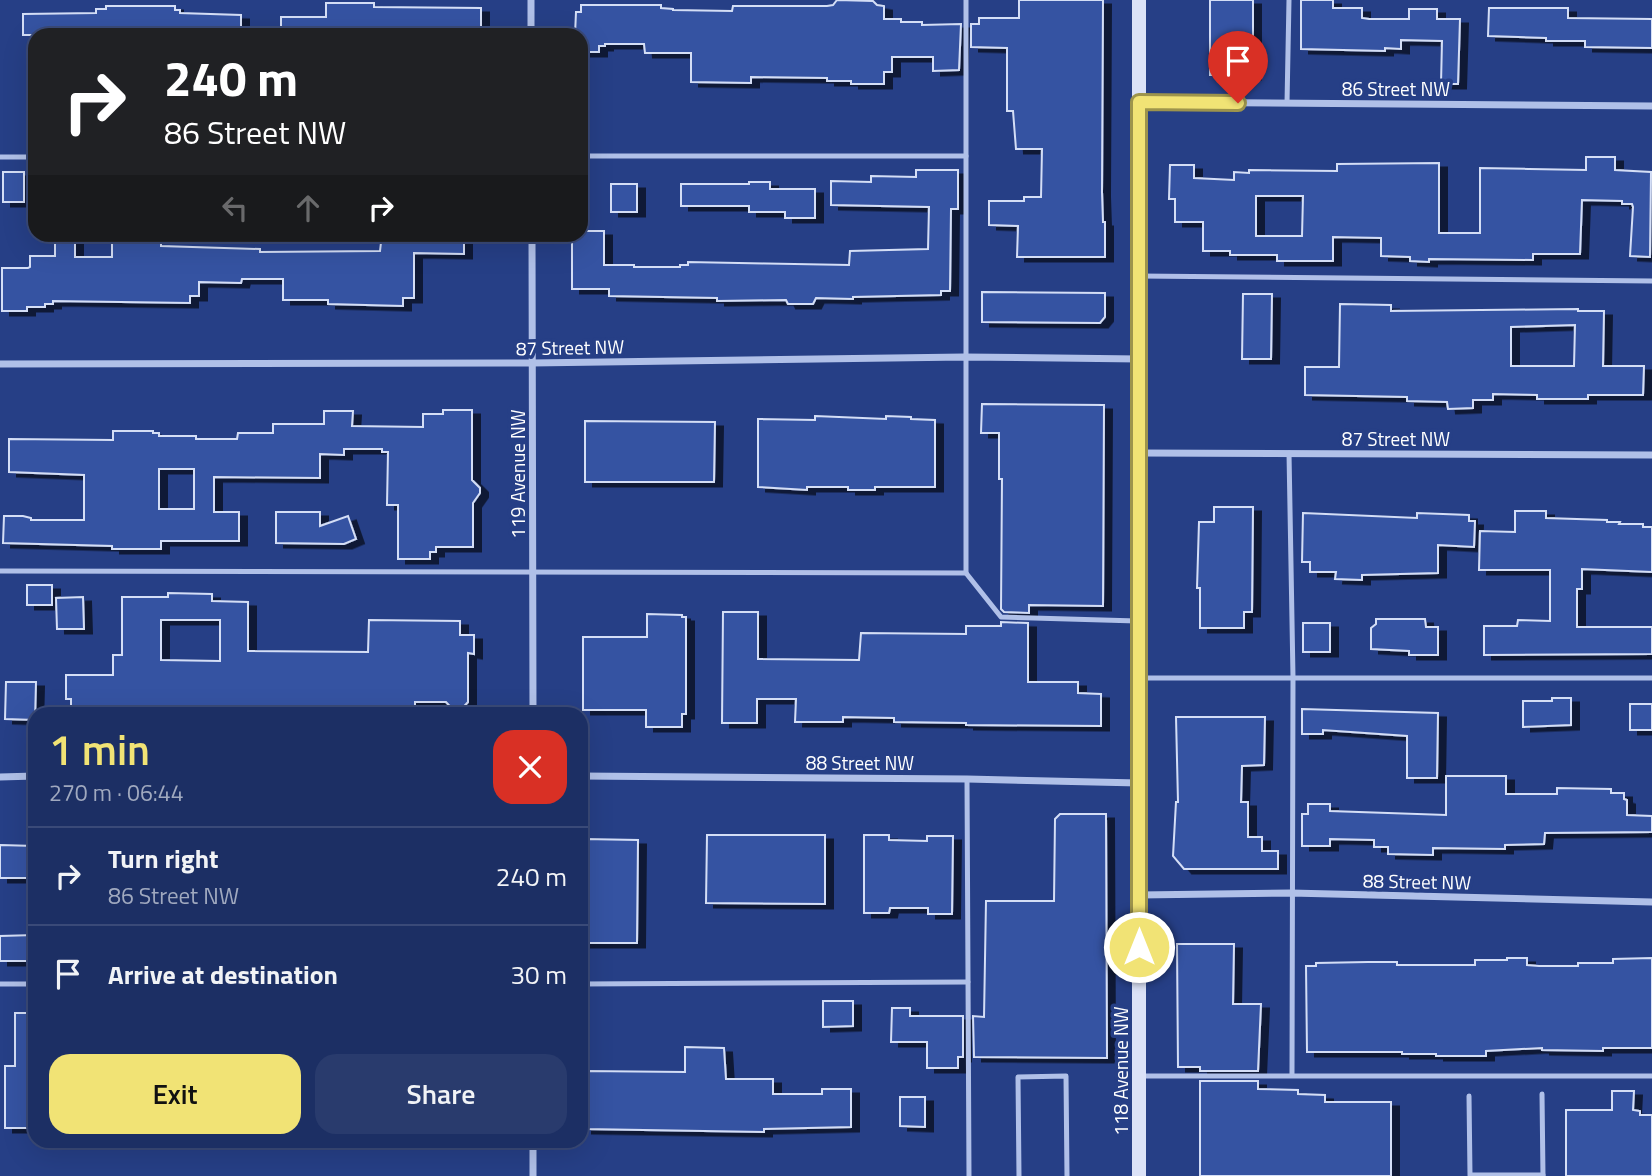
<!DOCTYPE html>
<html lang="en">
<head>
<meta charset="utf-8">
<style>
  :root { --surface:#1c2f64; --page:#293b6d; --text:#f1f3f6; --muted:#a0a9bf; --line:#3a4a78; --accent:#f1e375 }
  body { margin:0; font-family:"Titillium Web",sans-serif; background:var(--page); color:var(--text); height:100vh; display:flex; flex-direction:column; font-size:26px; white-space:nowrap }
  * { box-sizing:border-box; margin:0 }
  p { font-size:23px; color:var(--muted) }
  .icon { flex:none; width:38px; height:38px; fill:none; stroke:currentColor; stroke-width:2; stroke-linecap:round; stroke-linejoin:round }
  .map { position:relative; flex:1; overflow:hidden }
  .side { position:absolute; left:28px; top:707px; width:560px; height:441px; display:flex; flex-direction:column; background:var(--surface); border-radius:21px; box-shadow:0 7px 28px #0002,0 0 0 2px var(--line) }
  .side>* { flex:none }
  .banner { position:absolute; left:28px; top:28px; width:560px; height:214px; border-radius:21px; box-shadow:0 7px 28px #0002,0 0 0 2px var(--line); background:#202124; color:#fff; overflow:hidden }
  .pin { position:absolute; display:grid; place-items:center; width:60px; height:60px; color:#fff; margin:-72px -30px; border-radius:50% 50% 50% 0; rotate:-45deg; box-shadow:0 0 7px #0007 }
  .pin .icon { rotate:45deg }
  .me { position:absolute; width:77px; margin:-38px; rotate:0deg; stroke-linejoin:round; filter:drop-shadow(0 0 5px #0008) }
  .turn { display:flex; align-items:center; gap:24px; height:147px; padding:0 21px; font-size:32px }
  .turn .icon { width:91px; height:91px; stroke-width:2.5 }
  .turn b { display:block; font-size:49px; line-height:60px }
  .lanes { display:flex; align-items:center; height:66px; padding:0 21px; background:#0003; justify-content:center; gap:35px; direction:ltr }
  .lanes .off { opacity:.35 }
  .round { display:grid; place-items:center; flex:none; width:74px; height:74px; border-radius:21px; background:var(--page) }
  .head { display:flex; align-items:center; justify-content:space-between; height:119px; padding:0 21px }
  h1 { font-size:42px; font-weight:600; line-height:52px; color:var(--accent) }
  .primary-button { display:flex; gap:14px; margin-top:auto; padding:14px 21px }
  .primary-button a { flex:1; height:80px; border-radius:21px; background:var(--accent); color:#111; font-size:28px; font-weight:600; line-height:80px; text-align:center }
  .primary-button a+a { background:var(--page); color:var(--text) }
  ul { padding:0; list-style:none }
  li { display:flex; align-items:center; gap:21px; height:98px; padding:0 21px; border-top:2px solid var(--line) }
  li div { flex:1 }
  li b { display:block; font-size:26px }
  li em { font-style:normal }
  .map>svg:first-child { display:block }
  .building { fill:#3653a2; stroke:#d4def6; stroke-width:2; fill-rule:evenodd; filter:url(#shadow) }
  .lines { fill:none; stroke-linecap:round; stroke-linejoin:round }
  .lane { stroke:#b0c0e8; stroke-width:5 }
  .street { stroke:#b0c0e8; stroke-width:7 }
  .secondary { stroke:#dbe2f7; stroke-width:14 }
  .route-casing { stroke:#9d944c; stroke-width:18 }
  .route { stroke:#f1e375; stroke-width:12 }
  .labels { text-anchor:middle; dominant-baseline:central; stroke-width:7; stroke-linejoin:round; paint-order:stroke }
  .street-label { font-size:19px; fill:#fff; stroke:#263f86 }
</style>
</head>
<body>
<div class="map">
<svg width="1652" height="1176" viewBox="0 0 1652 1176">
  <defs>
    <filter id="shadow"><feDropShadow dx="8" dy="4.5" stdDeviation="0" flood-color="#0009"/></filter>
  </defs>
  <rect width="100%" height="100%" fill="#263f86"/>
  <g class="building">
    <polygon points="837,0 873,1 877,5 884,6 884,19 901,19 901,22 922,22 922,25 961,24 959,70 933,71 933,57 892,57 892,72 884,72 884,84 851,84 851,81 827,81 827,78 751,77 751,83 691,82 691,53 645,53 644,44 605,44 605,46 599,46 599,52 581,52 581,35 575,35 576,12 581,12 581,5 661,5 661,8 673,9 673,10 732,11 733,6 827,6 833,5"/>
    <polygon points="1019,0 1103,0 1102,192 1103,222 1105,222 1105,257 1017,257 1018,226 989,225 989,201 1024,201 1024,197 1041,197 1042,149 1016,149 1013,111 1007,111 1007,48 971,47 971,24 979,24 979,18 1019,18"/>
    <rect x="1210" y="0" width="43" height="75"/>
    <polygon points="1301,0 1333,0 1333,8 1362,8 1362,18 1369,19 1409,19 1409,9 1437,9 1437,19 1460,19 1458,84 1441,84 1442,41 1401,40 1401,49 1385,48 1385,51 1301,49"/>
    <polygon points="326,3 374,3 374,7 481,8 481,35 281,35 281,17 326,17"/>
    <polygon points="106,6 175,6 175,10 180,10 180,13 241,15 241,35 23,35 23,14 96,13 96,9 106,9"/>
    <polygon points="1489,8 1568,8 1568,18 1652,19 1652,48 1585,47 1585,41 1546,41 1546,38 1488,36"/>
    <path d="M 1586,157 L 1615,157 L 1615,170 L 1651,172 L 1650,257 L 1630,256 L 1633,207 L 1632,204 L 1622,204 L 1622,201 L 1582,200 L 1580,254 L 1533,254 L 1533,260 L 1429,259 L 1429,262 L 1410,261 L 1410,257 L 1381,256 L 1381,238 L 1333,237 L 1333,261 L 1277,261 L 1277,255 L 1230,255 L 1230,251 L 1203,251 L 1203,222 L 1175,222 L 1175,199 L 1169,199 L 1170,165 L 1194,165 L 1194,178 L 1234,180 L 1234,172 L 1249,173 L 1249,170 L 1337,171 L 1337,164 L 1439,163 L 1439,233 L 1480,233 L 1480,168 L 1586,170 ZM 1256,196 L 1303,196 L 1302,236 L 1256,236 Z"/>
    <polygon points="916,170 958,170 958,209 951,209 950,291 941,291 941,295 853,297 853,299 816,298 813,304 788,304 786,300 717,301 717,298 609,296 609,289 572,289 572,234 581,234 581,231 604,231 604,265 634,265 634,267 680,267 680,265 688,265 688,262 849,265 850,251 928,249 929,207 831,205 831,181 871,182 871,176 916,177"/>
    <rect x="3" y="172" width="21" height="30"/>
    <polygon points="749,182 770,182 770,189 815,189 815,218 785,218 785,212 749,212 749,206 681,206 681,184 749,184"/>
    <rect x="611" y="184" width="26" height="28"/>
    <polygon points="55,234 75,234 75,257 112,257 112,241 161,242 161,246 260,249 260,252 380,251 382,234 464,234 464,254 414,253 414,298 403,298 403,306 328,304 328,300 283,300 283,279 242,279 241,283 199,282 199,296 190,296 190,303 53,301 53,304 45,304 45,307 27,307 27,311 2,311 2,268 28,268 30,267 30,256 55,256"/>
    <polygon points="982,292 1105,293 1105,317 1100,323 982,322"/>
    <polygon points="1243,294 1272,294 1271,359 1242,359"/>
    <path d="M 1340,304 L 1391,305 L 1391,311 L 1578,309 L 1578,311 L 1604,311 L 1603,366 L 1644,366 L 1643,395 L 1588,395 L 1588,399 L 1537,399 L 1537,395 L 1493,394 L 1493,400 L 1473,400 L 1473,408 L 1448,409 L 1447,402 L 1407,401 L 1407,397 L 1305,395 L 1305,367 L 1339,367 ZM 1575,325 L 1574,366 L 1511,366 L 1511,327 Z"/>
    <polygon points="982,404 1104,405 1103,606 1029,605 1029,613 1004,612 1001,609 1002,479 999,479 999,433 981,433"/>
    <path d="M 443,410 L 472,410 L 472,480 L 480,488 L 480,493 L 473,503 L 473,547 L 436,547 L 436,552 L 430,552 L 430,559 L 398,559 L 398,505 L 387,505 L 388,452 L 382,452 L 382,449 L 344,449 L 344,455 L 320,454 L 320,478 L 214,477 L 214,512 L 239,512 L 239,541 L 161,541 L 161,549 L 112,549 L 112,546 L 3,543 L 4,516 L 23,516 L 31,518 L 31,520 L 84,520 L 84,475 L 9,472 L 9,439 L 113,440 L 113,431 L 153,431 L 153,433 L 159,433 L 159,436 L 196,436 L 196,439 L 237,439 L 238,433 L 273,433 L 273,424 L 324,424 L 324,411 L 353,411 L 352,426 L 423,427 L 423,414 L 443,414 ZM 159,469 L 194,469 L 194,509 L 159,509 Z"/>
    <polygon points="815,416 886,419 886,416 911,417 911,419 935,420 935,487 875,487 875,490 848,490 848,487 807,487 807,490 758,487 758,419 815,420"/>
    <polygon points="585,421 715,422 714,482 585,482"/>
    <polygon points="1214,507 1253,507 1252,612 1244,612 1244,628 1200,628 1200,588 1197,588 1199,522 1214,522"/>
    <polygon points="1515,511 1546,511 1546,518 1607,520 1607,522 1620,522 1619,524 1643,524 1643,527 1652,527 1652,572 1582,569 1582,589 1577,589 1577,627 1652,627 1652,654 1484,655 1484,626 1517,626 1518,620 1550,621 1550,570 1479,570 1480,531 1515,532"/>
    <polygon points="276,512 320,512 320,526 348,516 356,539 344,544 276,543"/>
    <polygon points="1303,513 1417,518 1417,513 1469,515 1469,521 1475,521 1474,547 1438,545 1438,573 1362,575 1362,580 1335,579 1336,572 1310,572 1310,562 1302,562"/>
    <rect x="27" y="585" width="25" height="20"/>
    <path d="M 168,593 L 212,594 L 212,601 L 248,602 L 248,651 L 368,652 L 369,620 L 460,621 L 460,635 L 474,635 L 474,654 L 468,653 L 468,702 L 457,714 L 446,702 L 415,702 L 415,714 L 71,714 L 71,699 L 66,699 L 66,675 L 113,675 L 113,655 L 122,655 L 122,597 L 168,597 ZM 161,620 L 220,620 L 220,661 L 161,660 Z"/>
    <polygon points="83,597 84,629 57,629 56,598"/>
    <polygon points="723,612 758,612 758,659 859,660 861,633 966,634 966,626 1001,626 1001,622 1028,623 1028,682 1078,682 1078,693 1101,694 1101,726 966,725 966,723 894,722 894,718 843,717 843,722 795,722 796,699 757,699 757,723 722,723"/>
    <polygon points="647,614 682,615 682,617 686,617 686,714 682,714 682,727 646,727 646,710 583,710 583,637 647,637"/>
    <polygon points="1376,619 1425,619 1426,627 1438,627 1438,655 1409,655 1409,651 1371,649 1371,628 1376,624"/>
    <rect x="1303" y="623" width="27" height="29"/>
    <polygon points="6,682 36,682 35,720 5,719"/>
    <polygon points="1552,698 1571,698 1571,725 1523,727 1523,701 1552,701"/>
    <rect x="1630" y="704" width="22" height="26"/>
    <polygon points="1302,709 1438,713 1437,778 1407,778 1407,736 1323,730 1323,734 1302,734"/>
    <polygon points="1176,717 1265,717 1264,765 1242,766 1241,802 1248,802 1248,837 1262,837 1262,851 1278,851 1278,869 1184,869 1173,856 1176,802 1178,802"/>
    <polygon points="1446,776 1506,776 1506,794 1557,794 1557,788 1611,789 1611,793 1624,793 1624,799 1627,800 1627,815 1652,816 1652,832 1545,833 1544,844 1505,845 1505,849 1433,848 1433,855 1388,854 1388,847 1374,847 1374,840 1330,839 1330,846 1302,846 1302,814 1308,814 1308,804 1330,804 1330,811 1446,815"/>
    <polygon points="1060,814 1106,814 1107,1058 974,1057 973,1016 984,1017 986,901 1054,901 1055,819"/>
    <polygon points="707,835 825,835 825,904 706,903"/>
    <polygon points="864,835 889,835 889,840 927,841 927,836 953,836 952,914 928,914 928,908 890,908 889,913 864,913"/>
    <polygon points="584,839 638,840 637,943 583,943"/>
    <polygon points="0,845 35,846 35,878 0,878"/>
    <polygon points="35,935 35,961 0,961 0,936"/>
    <polygon points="1177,944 1234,944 1233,1004 1261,1004 1258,1071 1200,1071 1200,1067 1178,1067"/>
    <polygon points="1507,958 1527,958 1527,965 1539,966 1578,966 1578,963 1613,963 1613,959 1652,958 1652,1048 1603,1048 1603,1051 1542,1050 1542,1048 1486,1051 1486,1056 1436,1056 1436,1054 1402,1054 1402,1052 1307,1052 1306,966 1316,966 1316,963 1368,962 1397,962 1397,965 1475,965 1475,960 1507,960"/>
    <polygon points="823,1001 853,1001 853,1026 823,1027"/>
    <polygon points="892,1008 910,1008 910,1016 963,1016 963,1057 958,1057 958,1068 927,1068 927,1042 891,1042"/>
    <polygon points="15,1013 35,1013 35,1128 5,1128 5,1066 15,1066"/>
    <polygon points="685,1047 724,1048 726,1079 773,1079 773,1094 822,1094 822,1089 851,1089 851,1127 764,1129 764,1132 584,1129 585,1071 685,1072"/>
    <polygon points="1200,1081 1258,1081 1258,1089 1298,1090 1298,1094 1325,1095 1325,1102 1391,1102 1391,1176 1200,1176"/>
    <polygon points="1612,1091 1634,1091 1633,1110 1640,1111 1640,1115 1652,1115 1652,1176 1566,1176 1566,1110 1612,1110"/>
    <polygon points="900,1097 925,1097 925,1127 900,1126"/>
  </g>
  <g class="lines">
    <g class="lane">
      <polyline points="1287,103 1289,0"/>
      <polyline points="581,156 966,156"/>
      <polyline points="0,157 35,157"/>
      <polyline points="1139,276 1652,281"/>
      <polyline points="1289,453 1293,677 1292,1075"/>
      <polyline points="0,571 966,573 966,0"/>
      <polyline points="966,573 1001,617 1137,621"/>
      <polyline points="1139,678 1652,678"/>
      <polyline points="967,779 969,1176"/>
      <polyline points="0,984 35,984"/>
      <polyline points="581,984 968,982"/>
      <polyline points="1142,1076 1652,1076"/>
      <polyline points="1542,1094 1543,1176"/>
      <polyline points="1469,1096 1470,1175 1543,1175"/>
      <polyline points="1019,1176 1018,1077 1066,1076 1067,1176"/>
    </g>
    <g class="street">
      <polyline points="531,0 531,35"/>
      <polyline points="1139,102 1652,106"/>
      <polyline points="532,234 533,714"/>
      <polyline points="0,364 532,363 964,357 1139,359"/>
      <polyline points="1139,453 1652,455"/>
      <polyline points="581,776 967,779 1139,783"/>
      <polyline points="0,777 35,776"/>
      <polyline points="1139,895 1291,893 1652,902"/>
      <polyline points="533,1141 533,1176"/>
    </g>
    <polyline class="secondary" points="1139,1176 1139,0"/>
  </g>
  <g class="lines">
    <defs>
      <polyline id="route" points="1139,947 1139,102 1238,103"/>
    </defs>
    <use href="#route" class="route-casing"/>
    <use href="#route" class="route"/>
  </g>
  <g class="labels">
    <g class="street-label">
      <text x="1396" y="88">86 Street NW</text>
      <text transform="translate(570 347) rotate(-1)">87 Street NW</text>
      <text x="1396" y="438">87 Street NW</text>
      <text transform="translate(517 474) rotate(-90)">119 Avenue NW</text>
      <text x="860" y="762">88 Street NW</text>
      <text transform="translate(1417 881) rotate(1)">88 Street NW</text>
      <text transform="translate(1120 1071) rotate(-90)">118 Avenue NW</text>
    </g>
  </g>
</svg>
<div class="pin" style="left:1238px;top:103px;background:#d93025"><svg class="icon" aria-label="arrive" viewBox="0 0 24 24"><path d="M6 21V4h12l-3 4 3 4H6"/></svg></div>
<svg class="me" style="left:1139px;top:947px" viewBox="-20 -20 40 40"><circle r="17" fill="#f1e375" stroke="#fff" stroke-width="3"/><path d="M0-11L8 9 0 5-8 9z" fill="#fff"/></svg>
<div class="banner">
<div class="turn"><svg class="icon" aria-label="right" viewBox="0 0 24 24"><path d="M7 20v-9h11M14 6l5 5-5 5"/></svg><div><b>240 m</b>86 Street NW</div></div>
<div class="lanes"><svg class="icon off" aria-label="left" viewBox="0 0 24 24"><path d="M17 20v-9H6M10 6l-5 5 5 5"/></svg><svg class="icon off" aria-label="ahead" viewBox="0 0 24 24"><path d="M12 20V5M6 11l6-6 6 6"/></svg><svg class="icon" aria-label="right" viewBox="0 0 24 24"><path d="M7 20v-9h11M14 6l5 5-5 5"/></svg></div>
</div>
<section class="side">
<div class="head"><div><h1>1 min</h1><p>270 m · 06:44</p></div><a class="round" style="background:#d93025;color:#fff"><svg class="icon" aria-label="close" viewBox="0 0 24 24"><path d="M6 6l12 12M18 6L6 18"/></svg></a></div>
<ul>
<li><svg class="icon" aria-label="right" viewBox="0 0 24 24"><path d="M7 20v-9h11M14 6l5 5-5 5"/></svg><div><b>Turn right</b><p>86 Street NW</p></div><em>240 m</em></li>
<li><svg class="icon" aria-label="arrive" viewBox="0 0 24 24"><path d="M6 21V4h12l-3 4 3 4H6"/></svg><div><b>Arrive at destination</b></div><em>30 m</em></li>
</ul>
<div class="primary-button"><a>Exit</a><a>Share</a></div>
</section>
</div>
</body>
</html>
